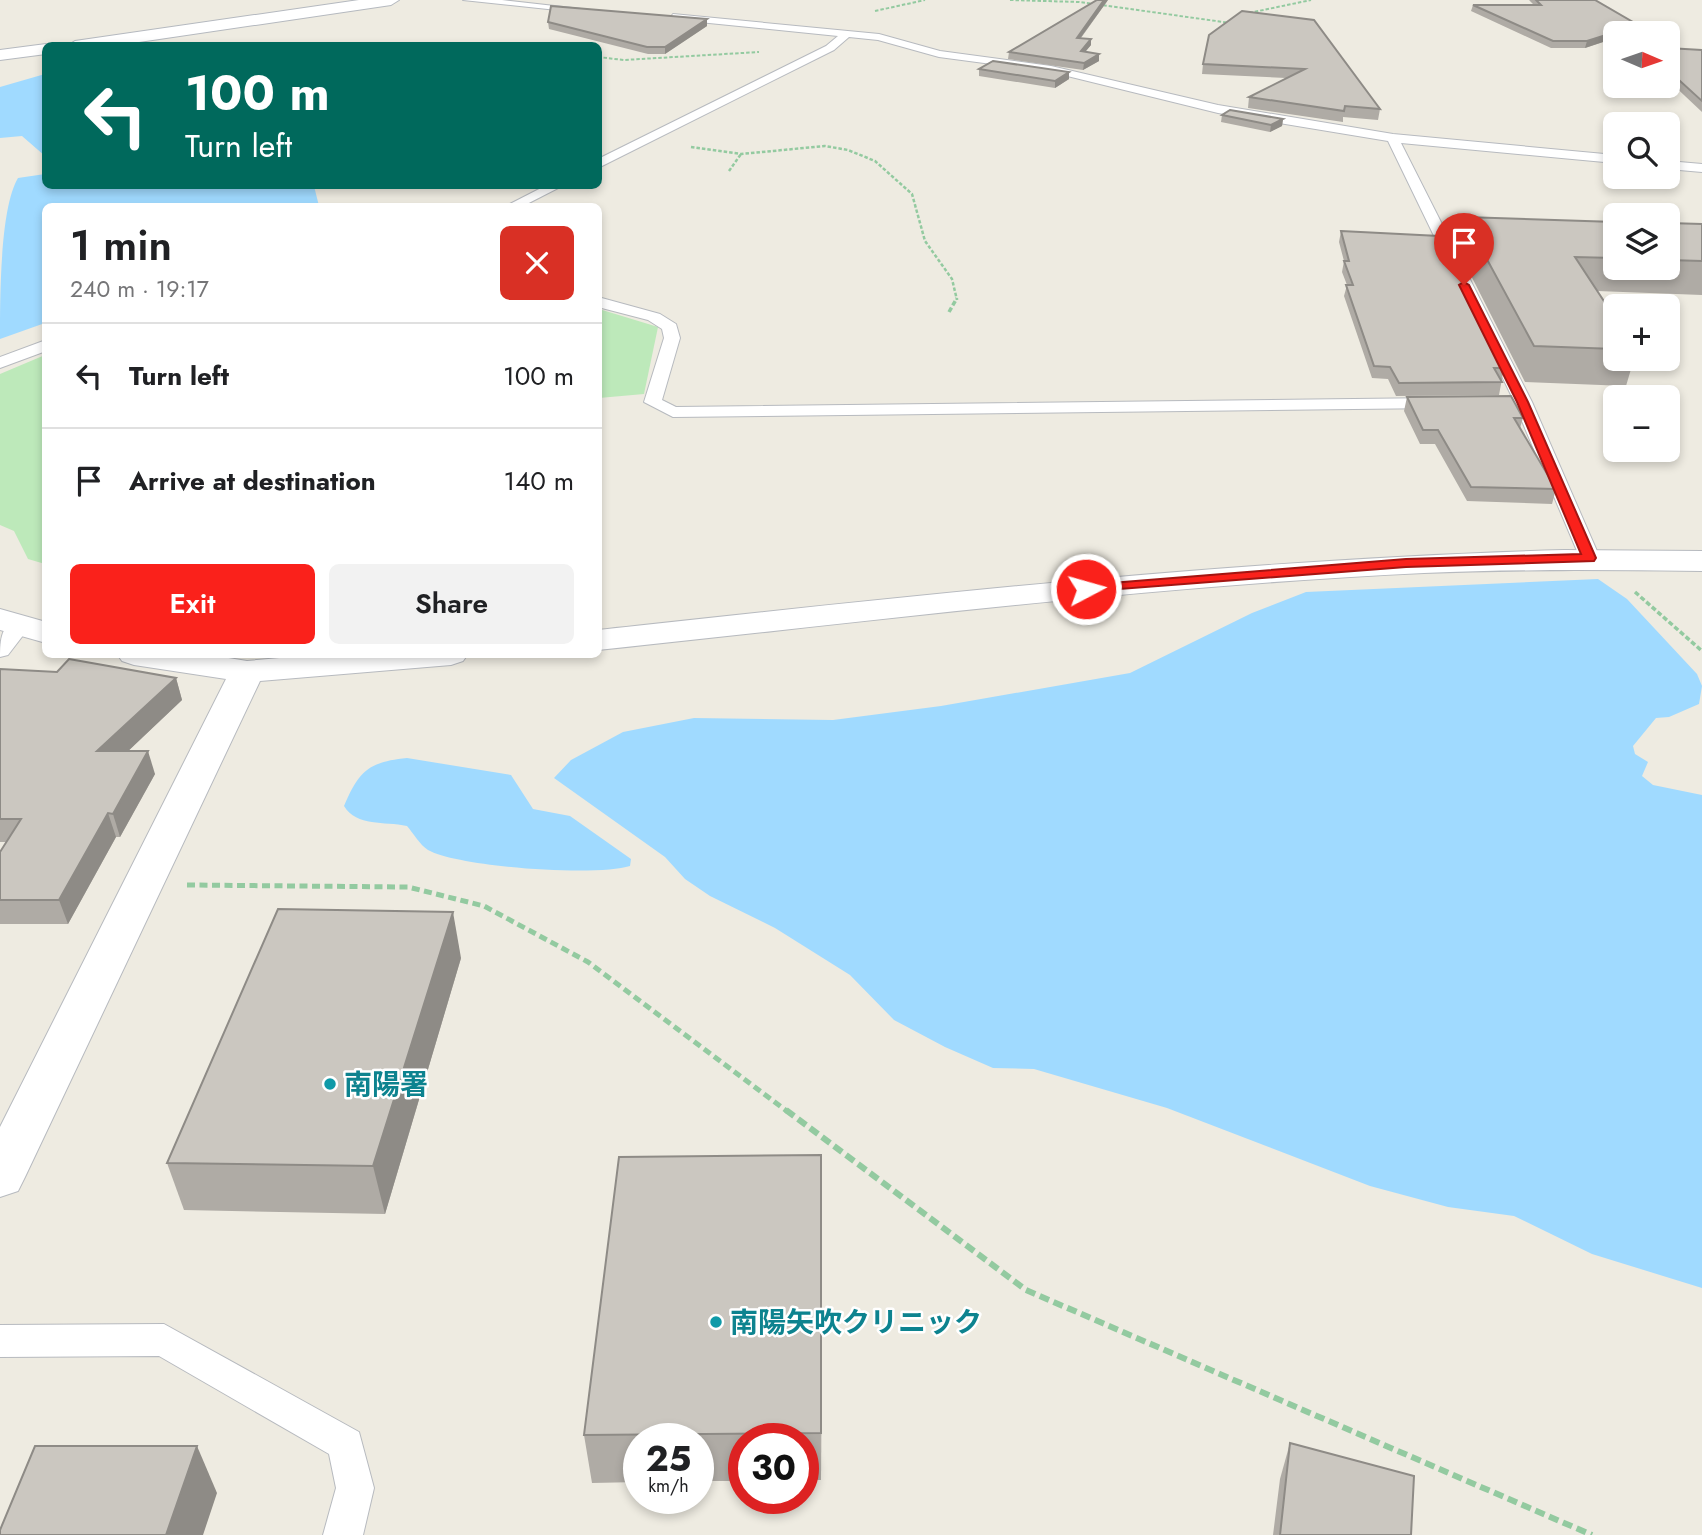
<!DOCTYPE html>
<html lang="en">
<head>
<meta charset="utf-8">
<style>
  :root { --surface:#fff; --page:#f2f2f2; --text:#202124; --muted:#757577; --line:#e0e0e0; --accent:#fa211b }
  body { margin:0; font-family:Jost,"Noto Sans JP",sans-serif; background:var(--page); color:var(--text); height:100vh; display:flex; flex-direction:column; font-size:26px; white-space:nowrap }
  * { box-sizing:border-box; margin:0 }
  p { font-size:23px; color:var(--muted) }
  .icon { flex:none; width:38px; height:38px; fill:none; stroke:currentColor; stroke-width:2; stroke-linecap:round; stroke-linejoin:round }
  .map { position:relative; flex:1; overflow:hidden }
  .drawer { position:absolute; left:42px; top:203px; width:560px; height:455px; display:flex; flex-direction:column; background:var(--surface); border-radius:10px; box-shadow:0 4px 10px #0003 }
  .drawer>* { flex:none }
  .banner { position:absolute; left:42px; top:42px; width:560px; height:147px; border-radius:10px; box-shadow:0 4px 10px #0003; background:#00695c; color:#fff; overflow:hidden }
  .needle { width:46px; rotate:92deg }
  .fabs { position:absolute; left:1603px; top:21px; display:grid; gap:14px }
  .fabs a { display:grid; place-items:center; width:77px; height:77px; border-radius:10px; background:var(--surface); box-shadow:0 4px 10px #0003; font-size:35px }
  .speed { position:absolute; left:623px; top:1423px; display:flex; gap:14px; font-size:35px; font-weight:700; text-align:center }
  .speed>* { display:grid; place-content:center; width:91px; height:91px; border-radius:50%; background:var(--surface); box-shadow:0 4px 10px #0003; line-height:1 }
  .speed small { font-size:18px; font-weight:400 }
  .speed .limit { border:10px solid #d22; background:#fff; color:#111 }
  .pin { position:absolute; display:grid; place-items:center; width:60px; height:60px; color:#fff; margin:-72px -30px; border-radius:50% 50% 50% 0; rotate:-45deg; box-shadow:0 0 7px #0007 }
  .pin .icon { rotate:45deg }
  .me { position:absolute; width:77px; margin:-38px; rotate:84deg; stroke-linejoin:round; filter:drop-shadow(0 0 5px #0008) }
  .turn { display:flex; align-items:center; gap:24px; height:147px; padding:0 28px; font-size:32px }
  .turn .icon { width:91px; height:91px; stroke-width:2.5 }
  .turn b { display:block; font-size:49px; line-height:60px }
  .round { display:grid; place-items:center; flex:none; width:74px; height:74px; border-radius:10px; background:var(--page) }
  .headline { display:flex; align-items:center; justify-content:space-between; height:119px; padding:0 28px }
  h1 { font-size:42px; font-weight:600; line-height:52px }
  .primary-button { display:flex; gap:14px; margin-top:auto; padding:14px 28px }
  .primary-button a { flex:1; height:80px; border-radius:10px; background:var(--accent); color:#fff; font-size:28px; font-weight:600; line-height:80px; text-align:center }
  .primary-button a+a { background:var(--page); color:var(--text) }
  ul { padding:0; list-style:none }
  li { display:flex; align-items:center; gap:21px; height:105px; padding:0 28px; border-top:2px solid var(--line) }
  li div { flex:1 }
  li b { display:block; font-size:26px }
  li em { font-style:normal }
  .map>svg:first-child { display:block }
  .green { fill:#bde9ba }
  .water { fill:#a0daff }
  .lines { fill:none; stroke-linecap:round; stroke-linejoin:round }
  .service-casing { stroke:#b7babf; stroke-width:2 }
  .minor-casing { stroke:#b7babf; stroke-width:2 }
  .secondary-casing { stroke:#b5b9bf; stroke-width:2 }
  .path-far4 { stroke:#93caa0; stroke-width:2; stroke-dasharray:3.5 2; stroke-linecap:butt }
  .path-far3 { stroke:#93caa0; stroke-width:2.5; stroke-dasharray:3.5 2; stroke-linecap:butt }
  .path-far2 { stroke:#93caa0; stroke-width:3.5; stroke-dasharray:5 2.5; stroke-linecap:butt }
  .path-far1 { stroke:#93caa0; stroke-width:5; stroke-dasharray:8 4.5; stroke-linecap:butt }
  .path { stroke:#93caa0; stroke-width:6; stroke-dasharray:10 5; stroke-linecap:butt }
  .service { fill:#fff; fill-rule:evenodd }
  .minor { fill:#fff; fill-rule:evenodd }
  .secondary { fill:#fff; fill-rule:evenodd }
  .wall { fill:#afaba5 }
  .shaded-wall { fill:#8e8b86 }
  .building { fill:#cbc7c0; stroke:#8e8b86; stroke-width:2 }
  .route { fill:#fa211b; stroke:#a21512; stroke-width:2 }
  .culture-dot { fill:#0f9aa8; stroke:#fff; stroke-width:2.5 }
  .labels { text-anchor:middle; dominant-baseline:central; stroke-width:5; stroke-linejoin:round; paint-order:stroke }
  .near-culture-label { font-size:28px; font-weight:bold; fill:#0d838f; stroke:#fff; text-anchor:start }
</style>
</head>
<body>
<div class="map">
<svg width="1702" height="1535" viewBox="0 0 1702 1535">
  <rect width="100%" height="100%" fill="#eeebe1"/>
  <g class="green">
    <polygon points="599,309 658,327 644,394 599,398"/>
    <polygon points="45,355 45,564 28,559 14,531 0,525 0,374"/>
  </g>
  <g class="water">
    <polygon points="45,74 46,74 45,156 22,136 0,138 0,87"/>
    <path d="M 45,174 L 46,186 L 314,186 L 319,206 L 46,206 L 45,323 L 0,339 C 0,297 0,208 18,178 Z"/>
    <polygon points="1598,579 1627,599 1697,674 1702,686 1699,704 1669,717 1656,718 1633,746 1635,754 1648,762 1642,776 1653,785 1702,795 1702,1288 1592,1254 1514,1216 1448,1207 1370,1186 1167,1108 1034,1069 993,1068 945,1047 894,1020 850,975 775,928 710,896 685,879 665,857 554,778 571,760 623,732 694,718 833,720 941,706 1130,673 1252,613 1306,592"/>
    <path d="M 407,758 L 511,775 L 533,809 L 570,816 L 631,859 L 630,866 C 596,877 458,867 428,850 C 420,845 413,833 407,826 C 384,821 357,827 344,806 C 359,771 368,762 407,758 Z"/>
  </g>
  <g class="lines">
    <defs>
      <g id="service">
        <polygon points="463,0 502,0 590,10 585,13"/>
        <polygon points="673,14 879,34 940,51 1051,66 1218,105 1393,134 1615,155 1615,163 1401,143 1532,402 1600,558 1590,564 1580,558 1516,407 1481,407 1472,402 1481,397 1512,397 1388,141 1218,113 1051,72 939,57 878,40 849,37 834,50 598,168 598,159 826,46 838,36 669,19"/>
        <polygon points="1668,161 1702,164 1702,172 1668,169"/>
        <polygon points="545,186 562,186 523,206 506,206"/>
        <polygon points="598,297 660,314 676,324 680,338 662,400 676,407 1438,398 1447,403 1438,408 673,417 644,402 664,338 662,329 648,320 598,307"/>
        <polygon points="46,340 46,351 0,368 0,357"/>
        <path d="M 20,618 L 31,625 L 8,655 L 0,657 C 0,640 1,623 20,618 Z"/>
        <polygon points="164,1324 359,1432 374,1488 363,1535 323,1535 336,1488 329,1454 159,1356 0,1357 0,1325"/>
      </g>
      <g id="minor">
        <path d="M 1564,550 L 1702,551 L 1702,571 C 1609,570 1517,569 1424,573 C 1148,586 873,621 598,650 L 598,630 C 920,595 1240,559 1564,550 Z"/>
        <polygon points="0,609 46,622 46,643 0,630"/>
        <polygon points="117,654 204,654 247,661 325,654 468,654 463,661 451,665 260,681 25,1177 18,1191 0,1197 0,1127 226,679 134,665 122,661"/>
      </g>
      <g id="secondary">
        <polygon points="359,0 399,0 391,5 112,46 67,46 75,41"/>
        <polygon points="46,44 52,46 46,46 46,54 0,60 0,50"/>
      </g>
    </defs>
    <use href="#service" class="service-casing"/>
    <use href="#minor" class="minor-casing"/>
    <use href="#secondary" class="secondary-casing"/>
    <g class="path-far4">
      <polyline points="1010,0 1079,2 1231,23"/>
      <polyline points="875,11 925,0"/>
      <polyline points="1244,14 1311,0"/>
      <polyline points="598,57 624,60 759,52"/>
    </g>
    <g class="path-far3">
      <polyline points="691,147 741,154 825,146 848,150 875,161 912,194 925,241 952,279 957,300"/>
      <polyline points="729,171 741,154"/>
    </g>
    <g class="path-far2">
      <polyline points="949,312 957,298"/>
      <polyline points="1635,592 1702,651"/>
    </g>
    <polyline class="path-far1" points="187,885 408,887 484,906 588,962 788,1112"/>
    <polyline class="path" points="786,1110 1026,1290 1592,1535"/>
    <use href="#service" class="service"/>
    <use href="#minor" class="minor"/>
    <use href="#secondary" class="secondary"/>
  </g>
  <g class="wall">
    <polygon points="1108,0 1081,38 1091,45 1085,52 1099,54 1099,61 1083,70 1008,59 1009,52"/>
    <polygon points="1529,0 1595,0 1636,31 1615,33 1615,38 1585,48 1551,48 1471,11 1473,5 1534,5"/>
    <polygon points="1242,11 1380,109 1378,120 1343,117 1343,122 1248,108 1249,97 1286,78 1202,74 1203,64"/>
    <polygon points="707,19 707,26 665,54 648,54 549,29 548,22"/>
    <polygon points="1668,48 1702,50 1702,112 1668,80"/>
    <polygon points="979,69 1069,79 1055,88 979,76"/>
    <polygon points="1222,115 1283,119 1282,126 1270,132 1221,122"/>
    <polygon points="1464,217 1615,222 1615,268 1668,268 1668,223 1702,224 1702,295 1597,291 1615,318 1615,359 1634,359 1626,386 1525,382 1457,248"/>
    <polygon points="1341,231 1504,368 1499,395 1396,396 1388,379 1372,378 1344,296 1347,285 1342,272 1344,261 1339,242"/>
    <polygon points="1407,397 1523,418 1520,428 1556,489 1552,504 1467,501 1435,444 1420,444 1404,411"/>
    <polygon points="0,669 176,678 182,700 128,751 155,774 120,837 116,837 68,924 0,924 0,852 6,842 0,842"/>
    <polygon points="461,958 385,1214 184,1210 167,1163"/>
    <polygon points="822,1203 821,1480 803,1480 803,1438 744,1438 744,1481 698,1481 698,1438 639,1438 639,1482 592,1483 584,1435"/>
    <polygon points="1290,1443 1411,1535 1273,1535 1280,1479"/>
  </g>
  <g class="shaded-wall">
    <polygon points="1104,0 1108,0 1076,44 1077,38"/>
    <polygon points="707,19 707,26 665,54 665,47"/>
    <polygon points="1638,25 1636,31 1629,33 1615,33 1615,38 1585,48 1587,41"/>
    <polygon points="1091,39 1091,45 1080,58 1081,51"/>
    <polygon points="1099,54 1099,61 1083,70 1084,63"/>
    <polygon points="1069,72 1069,79 1055,88 1055,81"/>
    <polygon points="1283,119 1282,126 1270,132 1271,125"/>
    <polygon points="176,678 182,700 105,773 97,751"/>
    <polygon points="148,751 155,774 120,837 113,814"/>
    <polygon points="108,813 116,837 68,924 59,900"/>
    <polygon points="453,912 461,958 385,1214 373,1166"/>
    <polygon points="821,1155 822,1203 821,1480"/>
    <polygon points="197,1446 217,1493 203,1535 166,1535"/>
  </g>
  <g class="building">
    <polygon points="1097,0 1104,0 1077,38 1091,39 1081,51 1099,54 1084,63 1009,52"/>
    <polygon points="1536,0 1595,0 1638,25 1587,41 1553,41 1473,5 1541,5"/>
    <polygon points="551,6 707,19 665,47 647,47 548,22"/>
    <polygon points="1242,11 1314,20 1380,109 1345,106 1344,111 1249,97 1305,69 1203,64 1209,35"/>
    <polygon points="1668,48 1702,50 1702,101 1668,70"/>
    <polygon points="993,61 1069,72 1055,81 979,69"/>
    <polygon points="1230,110 1283,119 1271,125 1222,115"/>
    <polygon points="1464,217 1615,222 1615,258 1575,257 1615,318 1615,349 1534,346"/>
    <polygon points="1668,223 1702,224 1702,261 1668,260"/>
    <polygon points="1341,231 1439,236 1504,368 1494,368 1502,382 1399,383 1390,367 1374,366 1346,285 1353,285 1344,261 1349,261"/>
    <polygon points="1511,396 1523,418 1514,418 1556,489 1471,487 1438,430 1423,430 1407,397"/>
    <polygon points="69,659 176,678 97,751 148,751 113,814 108,813 59,900 0,900 0,852 21,819 0,819 0,669 57,672"/>
    <polygon points="278,909 453,912 373,1166 167,1163"/>
    <polygon points="821,1155 821,1433 584,1435 619,1157"/>
    <polygon points="1290,1443 1414,1476 1411,1535 1280,1535"/>
    <polygon points="35,1446 197,1446 166,1535 0,1535 0,1530"/>
  </g>
  <polygon class="route" points="1464,282 1469,285 1528,402 1596,558 1594,561 1406,567 1081,592 1081,586 1086,585 1406,559 1581,554 1517,402 1459,285"/>
  <g class="culture-dot">
    <circle cx="330" cy="1084" r="7"/>
    <circle cx="716" cy="1322" r="7"/>
  </g>
  <g class="labels">
    <g class="near-culture-label">
      <text x="344" y="1084">南陽署</text>
      <text x="730" y="1322">南陽矢吹クリニック</text>
    </g>
  </g>
</svg>
<div class="fabs">
<a><svg class="needle" viewBox="-14 -14 28 28"><path d="M0-13l5 13h-10z" fill="#e53935"/><path d="M0 13l5-13h-10z" fill="#757577"/></svg></a>
<a><svg class="icon" aria-label="search" viewBox="0 0 24 24"><circle cx="10" cy="10" r="6"/><path d="M15 15l6 6"/></svg></a>
<a><svg class="icon" aria-label="layers" viewBox="0 0 24 24"><path d="M12 4l9 5-9 5-9-5zM3 14l9 5 9-5"/></svg></a>
<a>+</a>
<a>−</a>
</div>
<div class="speed"><div>25<small>km/h</small></div><div class="limit">30</div></div>
<div class="pin" style="left:1464px;top:285px;background:#d93025"><svg class="icon" aria-label="arrive" viewBox="0 0 24 24"><path d="M6 21V4h12l-3 4 3 4H6"/></svg></div>
<svg class="me" style="left:1086px;top:589px" viewBox="-20 -20 40 40"><circle r="17" fill="#fa211b" stroke="#fff" stroke-width="3"/><path d="M0-11L8 9 0 5-8 9z" fill="#fff"/></svg>
<div class="banner">
<div class="turn"><svg class="icon" aria-label="left" viewBox="0 0 24 24"><path d="M17 20v-9H6M10 6l-5 5 5 5"/></svg><div><b>100 m</b>Turn left</div></div>
</div>
<section class="drawer">
<div class="headline"><div><h1>1 min</h1><p>240 m · 19:17</p></div><a class="round" style="background:#d93025;color:#fff"><svg class="icon" aria-label="close" viewBox="0 0 24 24"><path d="M6 6l12 12M18 6L6 18"/></svg></a></div>
<ul>
<li><svg class="icon" aria-label="left" viewBox="0 0 24 24"><path d="M17 20v-9H6M10 6l-5 5 5 5"/></svg><div><b>Turn left</b></div><em>100 m</em></li>
<li><svg class="icon" aria-label="arrive" viewBox="0 0 24 24"><path d="M6 21V4h12l-3 4 3 4H6"/></svg><div><b>Arrive at destination</b></div><em>140 m</em></li>
</ul>
<div class="primary-button"><a>Exit</a><a>Share</a></div>
</section>
</div>
</body>
</html>
